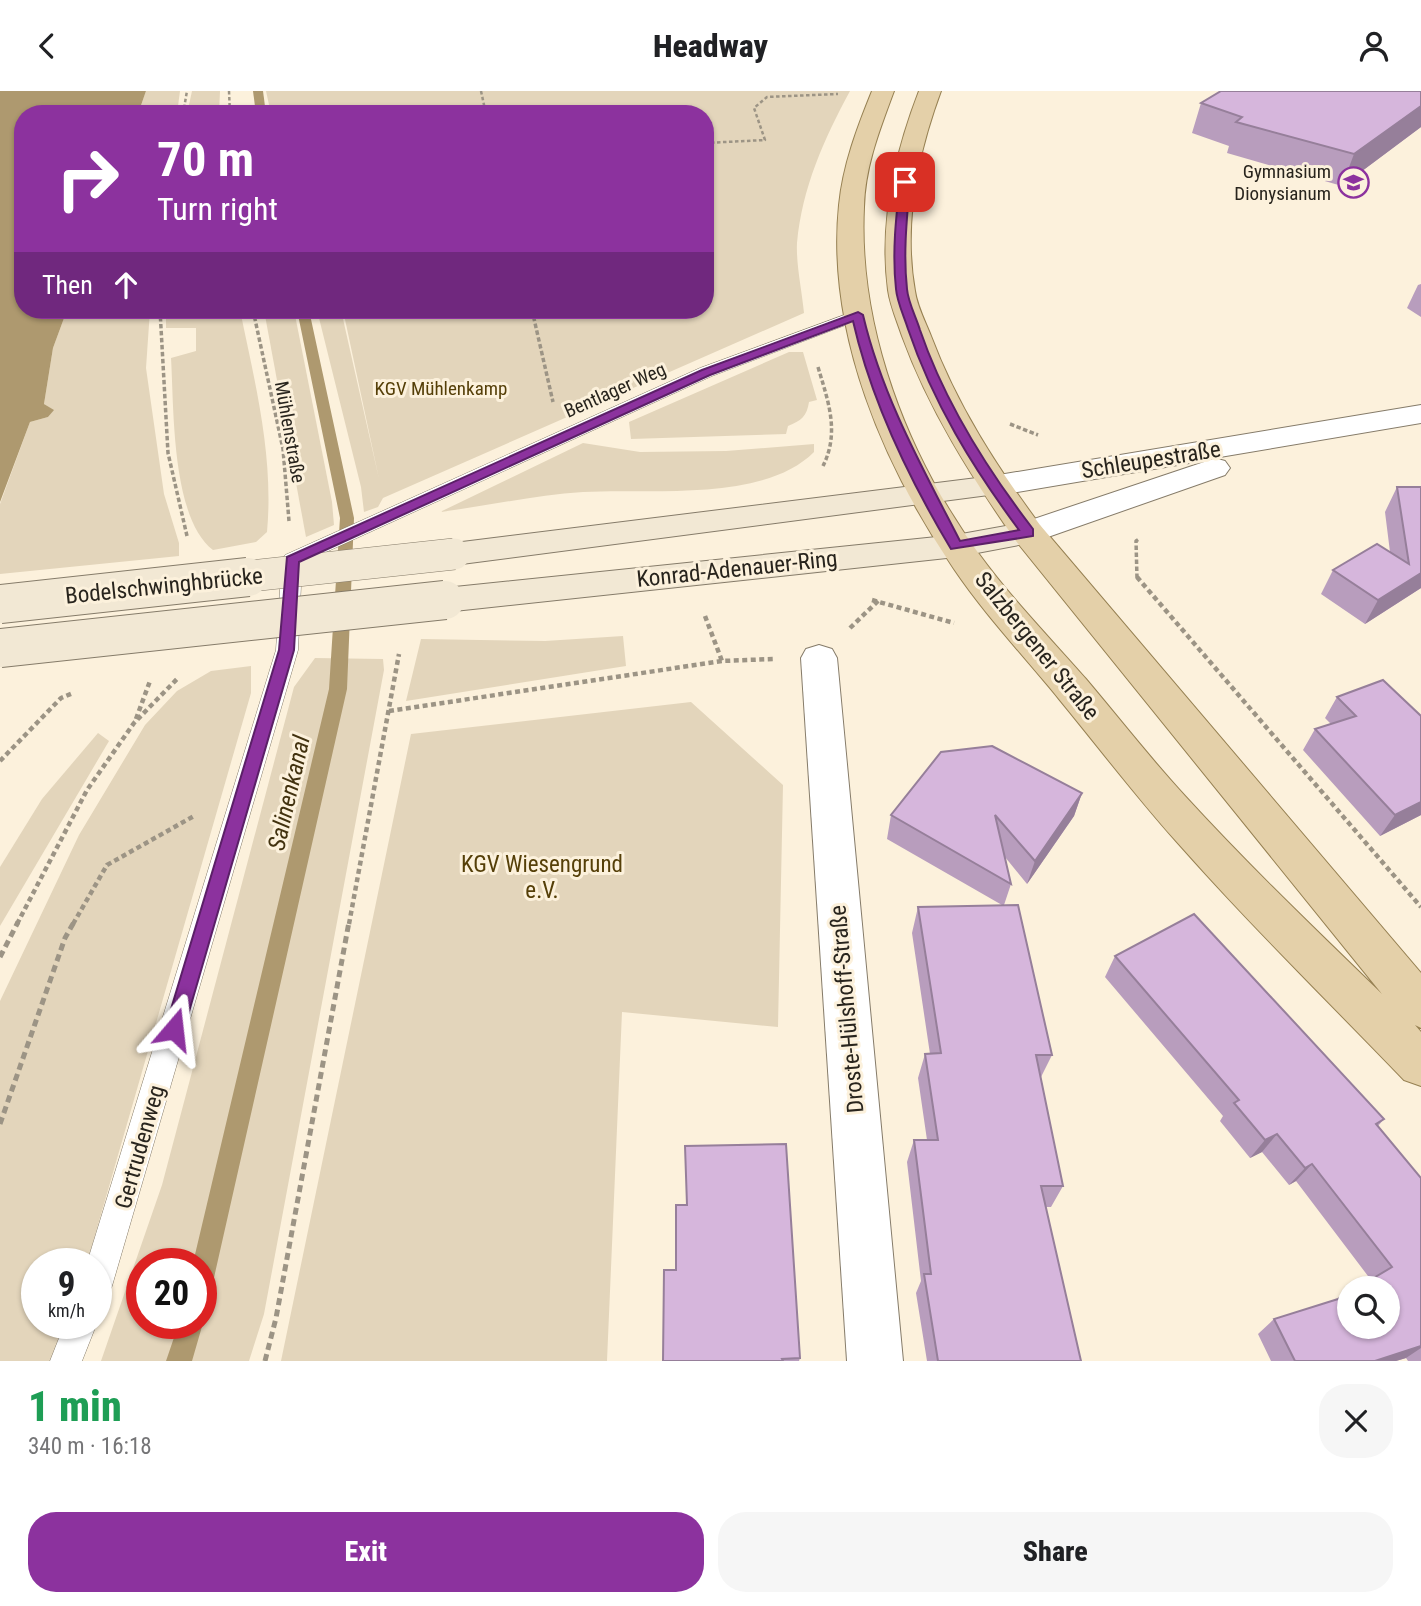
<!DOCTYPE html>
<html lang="en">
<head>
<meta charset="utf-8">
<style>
  :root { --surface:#fff; --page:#f6f6f6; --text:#202124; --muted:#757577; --accent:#8c329e }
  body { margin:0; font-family:"Roboto Condensed",sans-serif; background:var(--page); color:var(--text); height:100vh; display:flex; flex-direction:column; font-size:26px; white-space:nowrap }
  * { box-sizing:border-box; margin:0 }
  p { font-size:23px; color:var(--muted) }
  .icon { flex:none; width:38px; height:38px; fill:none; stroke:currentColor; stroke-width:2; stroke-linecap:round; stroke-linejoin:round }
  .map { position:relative; height:1270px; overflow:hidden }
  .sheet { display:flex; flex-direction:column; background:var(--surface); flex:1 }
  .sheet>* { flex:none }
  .hud { position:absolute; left:14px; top:14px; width:700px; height:214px; border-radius:28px; box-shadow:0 2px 5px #0004; background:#8c329e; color:#fff; overflow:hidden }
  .controls { position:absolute; left:1337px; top:1185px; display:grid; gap:14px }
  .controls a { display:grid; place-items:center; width:63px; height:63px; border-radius:50%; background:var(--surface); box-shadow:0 2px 5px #0004; font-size:35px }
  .speed { position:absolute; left:21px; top:1157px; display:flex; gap:14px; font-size:35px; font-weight:700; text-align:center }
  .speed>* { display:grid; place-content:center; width:91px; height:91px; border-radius:50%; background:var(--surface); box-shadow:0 2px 5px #0004; line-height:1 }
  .speed small { font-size:18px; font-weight:400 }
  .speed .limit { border:10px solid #d22; background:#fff; color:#111 }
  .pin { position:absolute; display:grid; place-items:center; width:60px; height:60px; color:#fff; margin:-30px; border-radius:14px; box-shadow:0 4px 10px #0006 }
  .me { position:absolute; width:77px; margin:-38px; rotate:17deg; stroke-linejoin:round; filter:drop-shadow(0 0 5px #0008) }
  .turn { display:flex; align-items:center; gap:24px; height:147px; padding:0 28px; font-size:32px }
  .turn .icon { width:91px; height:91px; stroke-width:2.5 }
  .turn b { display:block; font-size:49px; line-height:60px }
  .then { display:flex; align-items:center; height:66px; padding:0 28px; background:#0003; gap:14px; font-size:26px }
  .round { display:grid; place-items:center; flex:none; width:74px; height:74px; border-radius:28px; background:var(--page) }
  .overview { display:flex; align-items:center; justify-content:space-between; height:119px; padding:0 28px }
  h1 { font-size:42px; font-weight:800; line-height:52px; color:#1e9e55 }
  .cta { display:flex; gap:14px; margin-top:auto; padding:14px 28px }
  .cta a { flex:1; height:80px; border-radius:28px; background:var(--accent); color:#fff; font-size:28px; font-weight:800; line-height:80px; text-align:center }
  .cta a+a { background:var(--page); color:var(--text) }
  header { display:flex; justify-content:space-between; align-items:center; height:91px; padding:0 28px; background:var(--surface); font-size:32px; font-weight:800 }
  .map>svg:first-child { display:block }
  .green { fill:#e3d5bb; fill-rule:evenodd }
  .water { fill:#ae996f }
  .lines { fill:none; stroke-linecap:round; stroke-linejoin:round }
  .stream { fill:#ae996f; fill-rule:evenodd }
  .lane-casing { stroke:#857b69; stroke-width:1 }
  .street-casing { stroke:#857b69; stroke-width:2 }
  .secondary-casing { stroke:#857b69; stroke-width:2 }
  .primary-casing { stroke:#968052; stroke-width:2 }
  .path-far3 { stroke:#9c9485; stroke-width:2.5; stroke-dasharray:3.5 2.5; stroke-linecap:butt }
  .path-far2 { stroke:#9c9485; stroke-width:3.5; stroke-dasharray:4.5 2.5; stroke-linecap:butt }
  .path-far1 { stroke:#9c9485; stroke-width:4.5; stroke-dasharray:5 3.5; stroke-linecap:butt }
  .path { stroke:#9c9485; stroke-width:5; stroke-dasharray:7 4.5; stroke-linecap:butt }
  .lane { fill:#fff; fill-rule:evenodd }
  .street { fill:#fff; fill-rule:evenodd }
  .secondary { fill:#f2e8d4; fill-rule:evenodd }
  .primary { fill:#e4d0a9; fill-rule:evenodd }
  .secondary-bridge-far1-casing { stroke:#857b69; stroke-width:32; stroke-linecap:butt }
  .secondary-bridge-casing { stroke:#857b69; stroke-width:40; stroke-linecap:butt }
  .secondary-bridge-far1 { stroke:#f2e8d4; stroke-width:31 }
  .secondary-bridge { stroke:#f2e8d4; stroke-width:38 }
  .wall { fill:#b89dbd }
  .shaded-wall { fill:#967f9a }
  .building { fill:#d6b6dc; stroke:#967f9a; stroke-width:2 }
  .route { fill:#8c329e; stroke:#5b2067; stroke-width:2 }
  .labels { text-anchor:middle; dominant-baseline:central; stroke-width:6; stroke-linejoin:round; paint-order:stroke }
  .far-poi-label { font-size:19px; fill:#28241d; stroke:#fcf1dc; text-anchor:end }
  .far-park-label { font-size:19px; fill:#553f08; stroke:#fcf1dc }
  .far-street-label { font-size:19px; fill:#28241d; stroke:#fcf1dc }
  .street-label { font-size:23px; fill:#28241d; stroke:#fcf1dc }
  .park-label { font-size:23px; fill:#553f08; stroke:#fcf1dc }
  .water-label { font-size:24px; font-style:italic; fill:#42320f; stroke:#fcf1dc }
</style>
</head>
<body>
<header><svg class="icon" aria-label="back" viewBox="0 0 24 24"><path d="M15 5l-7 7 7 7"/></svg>Headway<svg class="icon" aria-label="person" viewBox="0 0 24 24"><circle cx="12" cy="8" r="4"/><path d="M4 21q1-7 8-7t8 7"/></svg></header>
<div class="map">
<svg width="1421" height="1270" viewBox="0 0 1421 1270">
  <rect width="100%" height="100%" fill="#fcf1dc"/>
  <g class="green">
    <polygon points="146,0 180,0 177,23 138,23"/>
    <polygon points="192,0 220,0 219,23 187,23"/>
    <path d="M 266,0 L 850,0 C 824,48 802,97 797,152 C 796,174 802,200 804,222 L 383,407 L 378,416 L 364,421 L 361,396 L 317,219 L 341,219 L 379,388 L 343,219 L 705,219 L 705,23 L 271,23 Z"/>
    <polygon points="67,219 150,219 146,277 164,403 179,452 179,465 0,483 0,413 30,331 48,326 53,319 44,313 53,257"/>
    <path d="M 166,219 L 240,219 C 255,292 274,365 267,441 L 256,451 L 213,459 C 171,427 174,316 171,267 L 196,260 L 196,237 L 166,237 Z"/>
    <polygon points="264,219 294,219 332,411 334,434 306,446"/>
    <path d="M 789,261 L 803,261 L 817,309 L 809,311 C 807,325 801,330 788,335 L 786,343 L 631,348 L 629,331 Z"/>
    <path d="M 583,352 L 640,361 L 726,360 L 814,353 L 814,361 C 763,412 650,397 583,401 C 535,404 488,415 440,421 Z"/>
    <polygon points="623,545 626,575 406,610 421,548 545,550"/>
    <path d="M 315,567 L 383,568 L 384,579 L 264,1223 L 249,1270 L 101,1270 L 162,1094 L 294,596 ZM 142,1172 L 201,1172 L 201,1232 L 142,1232 Z"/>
    <polygon points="251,575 251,602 87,1172 37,1172 37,1232 66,1232 50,1270 0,1270 0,910 79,744 145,634 177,600 211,580"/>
    <polygon points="691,611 783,694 778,936 622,921 607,1270 281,1270 411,643"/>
    <polygon points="98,642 109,650 0,835 0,776 42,708"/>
  </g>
  <polygon class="water" points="0,0 146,0 138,23 23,23 23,219 67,219 53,257 44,313 54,319 48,326 30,331 0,411"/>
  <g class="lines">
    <g class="stream">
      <polygon points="253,0 263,0 266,23 256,23"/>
      <polygon points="297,219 309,219 354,427 347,598 213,1191 210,1200 201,1203 201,1172 193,1172 329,598 340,427"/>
      <polygon points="201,1227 203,1232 192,1270 166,1270 179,1232 201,1232"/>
    </g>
    <defs>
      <g id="lane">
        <polygon points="858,219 866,224 864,227 712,285 302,472 298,559 112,1195 107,1206 96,1211 96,1172 87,1172 276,559 282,469 285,464 700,277"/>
        <polygon points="96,1230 97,1232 82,1270 50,1270 65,1232"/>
      </g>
      <g id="street">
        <polygon points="1421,314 1421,332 1214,367 1225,370 1230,377 1225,384 1028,453 1016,450 1011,442 1016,434 1213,368 993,405 982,402 977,395 982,388 993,385"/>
        <polygon points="819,554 832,558 837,567 903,1270 847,1270 801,567 806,558"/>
      </g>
      <g id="secondary">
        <polygon points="993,385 1004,388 1009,395 1004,402 454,474 442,471 437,463 442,455 454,452"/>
        <polygon points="1028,431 1040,434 1045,442 1040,450 956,466 445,521 433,518 427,509 433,500 445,497 956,444"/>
      </g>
      <path id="primary" d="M 872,0 L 894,0 C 880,38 865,75 864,116 C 858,238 908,366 979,463 C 1011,507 1050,547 1086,588 C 1119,627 1150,667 1185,705 C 1248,774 1315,838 1382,903 L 1016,450 C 971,385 929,319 902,245 C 897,230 890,214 888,199 C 879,132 895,62 919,0 L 941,0 C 918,62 903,133 915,200 C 917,215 925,230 931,245 C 957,314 996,375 1040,434 L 1421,882 L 1421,937 L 1415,934 L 1421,941 L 1421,995 L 1404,989 C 1331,913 1255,839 1185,760 C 1140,711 1101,659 1059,608 C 1024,565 985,524 954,478 C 884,375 826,242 839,114 C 843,74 857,37 872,0 Z"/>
    </defs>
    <use href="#lane" class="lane-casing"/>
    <use href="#street" class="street-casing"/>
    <use href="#secondary" class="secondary-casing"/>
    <use href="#primary" class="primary-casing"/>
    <g class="path-far3">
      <polyline points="229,0 230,23"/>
      <polyline points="481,0 486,23"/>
      <polyline points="183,23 187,0"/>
      <polyline points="705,52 765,49 754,17 767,6 838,3"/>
    </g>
    <g class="path-far2">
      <polyline points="160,219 168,362 187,445"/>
      <polyline points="253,219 283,358 289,430"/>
      <polyline points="532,219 553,311"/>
      <path d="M 818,276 C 828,310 840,341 823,375"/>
      <polyline points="1010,333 1038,344"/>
      <polyline points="1137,487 1136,450 1139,448"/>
    </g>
    <g class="path-far1">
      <polyline points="1137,486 1421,816"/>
      <polyline points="872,509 954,532"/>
      <polyline points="705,525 722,570"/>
      <polyline points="850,537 879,509"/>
      <polyline points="389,620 722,570 773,568"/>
      <polyline points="136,628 150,590"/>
      <polyline points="0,670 61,607 73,602"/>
      <polyline points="17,833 87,699 134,632 177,588"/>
      <polyline points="73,833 107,774 194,725"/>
      <polyline points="349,833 399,563"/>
    </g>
    <g class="path">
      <polyline points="0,866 18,831"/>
      <polyline points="0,1033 65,847 74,831"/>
      <polyline points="265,1270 276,1227 349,831"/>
    </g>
    <use href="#lane" class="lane"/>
    <use href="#street" class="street"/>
    <use href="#secondary" class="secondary"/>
    <use href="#primary" class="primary"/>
    <defs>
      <polyline id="secondary-bridge-far1" points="232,487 454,463"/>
      <g id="secondary-bridge">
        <polyline points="0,513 248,486"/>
        <polyline points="0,557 445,509"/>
      </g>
    </defs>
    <use href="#secondary-bridge-far1" class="secondary-bridge-far1-casing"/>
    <use href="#secondary-bridge" class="secondary-bridge-casing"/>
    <use href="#secondary-bridge-far1" class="secondary-bridge-far1"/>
    <use href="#secondary-bridge" class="secondary-bridge"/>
  </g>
  <g class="wall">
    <polygon points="1421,0 1421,36 1342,95 1227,62 1229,55 1192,42 1201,12"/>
    <polygon points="1421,193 1421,226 1407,217 1418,194"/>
    <polygon points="1397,396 1421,396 1421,497 1365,533 1321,503 1333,479 1390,461 1385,421"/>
    <polygon points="1383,589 1421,724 1380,745 1303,659 1315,638 1331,633 1325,627 1337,606"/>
    <polygon points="1082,702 1074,725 1027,793 1005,766 1011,793 1004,814 1052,964 1040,988 1063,1095 1051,1116 1045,1116 1081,1270 927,1270 916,1202 921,1190 907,1071 914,1049 927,1049 918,987 925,963 930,963 912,842 918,816 1002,814 887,748 891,724"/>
    <polygon points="1115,865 1384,1028 1378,1035 1421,1087 1421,1270 1408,1270 1406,1267 1396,1270 1271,1270 1258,1243 1274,1228 1338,1208 1371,1189 1296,1090 1289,1094 1262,1061 1250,1067 1220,1030 1223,1025 1105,886"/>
    <polygon points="800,1267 799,1270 663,1270"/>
  </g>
  <g class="shaded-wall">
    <polygon points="1421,15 1421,36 1342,95 1354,63"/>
    <polygon points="1421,482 1421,497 1365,533 1378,509"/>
    <polygon points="1082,702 1074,725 1027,793 1035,770"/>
    <polygon points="1421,711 1421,724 1380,745 1395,724"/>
    <polygon points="1277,1043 1262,1061 1250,1067 1265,1049"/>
    <polygon points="1312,1073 1296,1090 1289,1094 1305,1077"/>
    <polygon points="1421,1255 1421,1257 1406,1267 1396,1270 1375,1270"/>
  </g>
  <g class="building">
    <polygon points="1221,0 1421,0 1421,15 1354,63 1236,31 1242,26 1201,12"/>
    <polygon points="1397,396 1421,396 1421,482 1378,509 1333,479 1377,453 1409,473"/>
    <polygon points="1383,589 1421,625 1421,711 1395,724 1315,638 1356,625 1337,606"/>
    <polygon points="992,655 1082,702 1035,770 995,724 1011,793 891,724 941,661"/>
    <polygon points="1018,814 1052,964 1036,964 1063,1095 1041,1095 1081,1270 938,1270 924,1183 931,1183 914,1049 938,1049 925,963 941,962 918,816"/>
    <polygon points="1194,823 1384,1028 1376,1033 1421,1087 1421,1255 1375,1270 1295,1270 1274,1228 1338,1208 1349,1202 1349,1236 1388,1236 1388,1197 1357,1197 1392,1176 1312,1073 1305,1077 1277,1043 1265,1049 1234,1012 1239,1009 1115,865"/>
    <polygon points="786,1053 800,1267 782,1268 783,1270 663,1270 664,1179 676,1179 676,1114 687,1114 685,1055"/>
  </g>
  <path class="route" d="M 905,88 L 910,91 C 907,126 903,162 907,198 C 908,211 916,226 920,239 C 945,312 986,377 1033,438 L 1033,445 L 951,458 C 909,388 871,309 853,230 L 710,284 L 299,471 L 294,559 L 184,938 L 181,945 L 174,947 L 168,945 L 165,938 L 279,559 L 287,466 L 702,279 L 858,221 L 863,224 C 882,305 922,376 960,450 L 1019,439 C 973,377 933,312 908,238 C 904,225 897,211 896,198 C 892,162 896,126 900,91 Z"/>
  <defs>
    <symbol id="school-ring" viewBox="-11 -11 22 22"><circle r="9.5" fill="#fcf1dc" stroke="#8c329e" stroke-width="1.5"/><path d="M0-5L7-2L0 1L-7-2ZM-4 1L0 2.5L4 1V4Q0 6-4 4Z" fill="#8c329e"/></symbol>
  </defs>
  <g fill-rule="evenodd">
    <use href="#school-ring" x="1336" y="74" width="35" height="35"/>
  </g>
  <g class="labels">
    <g class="far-poi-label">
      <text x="1331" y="80">Gymnasium<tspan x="1331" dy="22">Dionysianum</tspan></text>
    </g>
    <g class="far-park-label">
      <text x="441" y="297">KGV Mühlenkamp</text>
    </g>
    <g class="far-street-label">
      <text transform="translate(615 299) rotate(-24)">Bentlager Weg</text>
      <text transform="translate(290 341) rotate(80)">Mühlenstraße</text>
    </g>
    <g class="street-label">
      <text transform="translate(1151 369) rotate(-9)">Schleupestraße</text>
      <text transform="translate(737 478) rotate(-6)">Konrad-Adenauer-Ring</text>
      <text transform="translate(164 495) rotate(-6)">Bodelschwinghbrücke</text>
      <text transform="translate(1037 555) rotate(51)">Salzbergener Straße</text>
      <text transform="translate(847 918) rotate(-95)">Droste-Hülshoff-Straße</text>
      <text transform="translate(140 1056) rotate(-74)">Gertrudenweg</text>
    </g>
    <g class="park-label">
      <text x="542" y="773">KGV Wiesengrund<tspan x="542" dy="26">e.V.</tspan></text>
    </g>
    <g class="water-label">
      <text transform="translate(289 702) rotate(-77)">Salinenkanal</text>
    </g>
  </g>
</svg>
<div class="controls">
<a><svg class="icon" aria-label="search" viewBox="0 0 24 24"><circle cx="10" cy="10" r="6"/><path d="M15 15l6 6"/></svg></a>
</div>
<div class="speed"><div>9<small>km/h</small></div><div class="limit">20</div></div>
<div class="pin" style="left:905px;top:91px;background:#d93025"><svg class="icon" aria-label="arrive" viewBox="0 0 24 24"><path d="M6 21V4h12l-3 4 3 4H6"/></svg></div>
<svg class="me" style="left:174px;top:938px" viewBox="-20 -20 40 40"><path d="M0-17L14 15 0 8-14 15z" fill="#8c329e" stroke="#fff" stroke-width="4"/></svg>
<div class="hud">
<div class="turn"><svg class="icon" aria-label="right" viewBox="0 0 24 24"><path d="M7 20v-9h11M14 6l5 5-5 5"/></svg><div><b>70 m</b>Turn right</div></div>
<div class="then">Then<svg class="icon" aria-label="ahead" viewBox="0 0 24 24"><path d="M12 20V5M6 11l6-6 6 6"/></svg></div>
</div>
</div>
<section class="sheet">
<div class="overview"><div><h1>1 min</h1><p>340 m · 16:18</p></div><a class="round"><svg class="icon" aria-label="close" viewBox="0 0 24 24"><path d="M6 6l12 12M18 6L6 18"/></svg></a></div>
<div class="cta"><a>Exit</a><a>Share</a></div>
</section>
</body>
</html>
